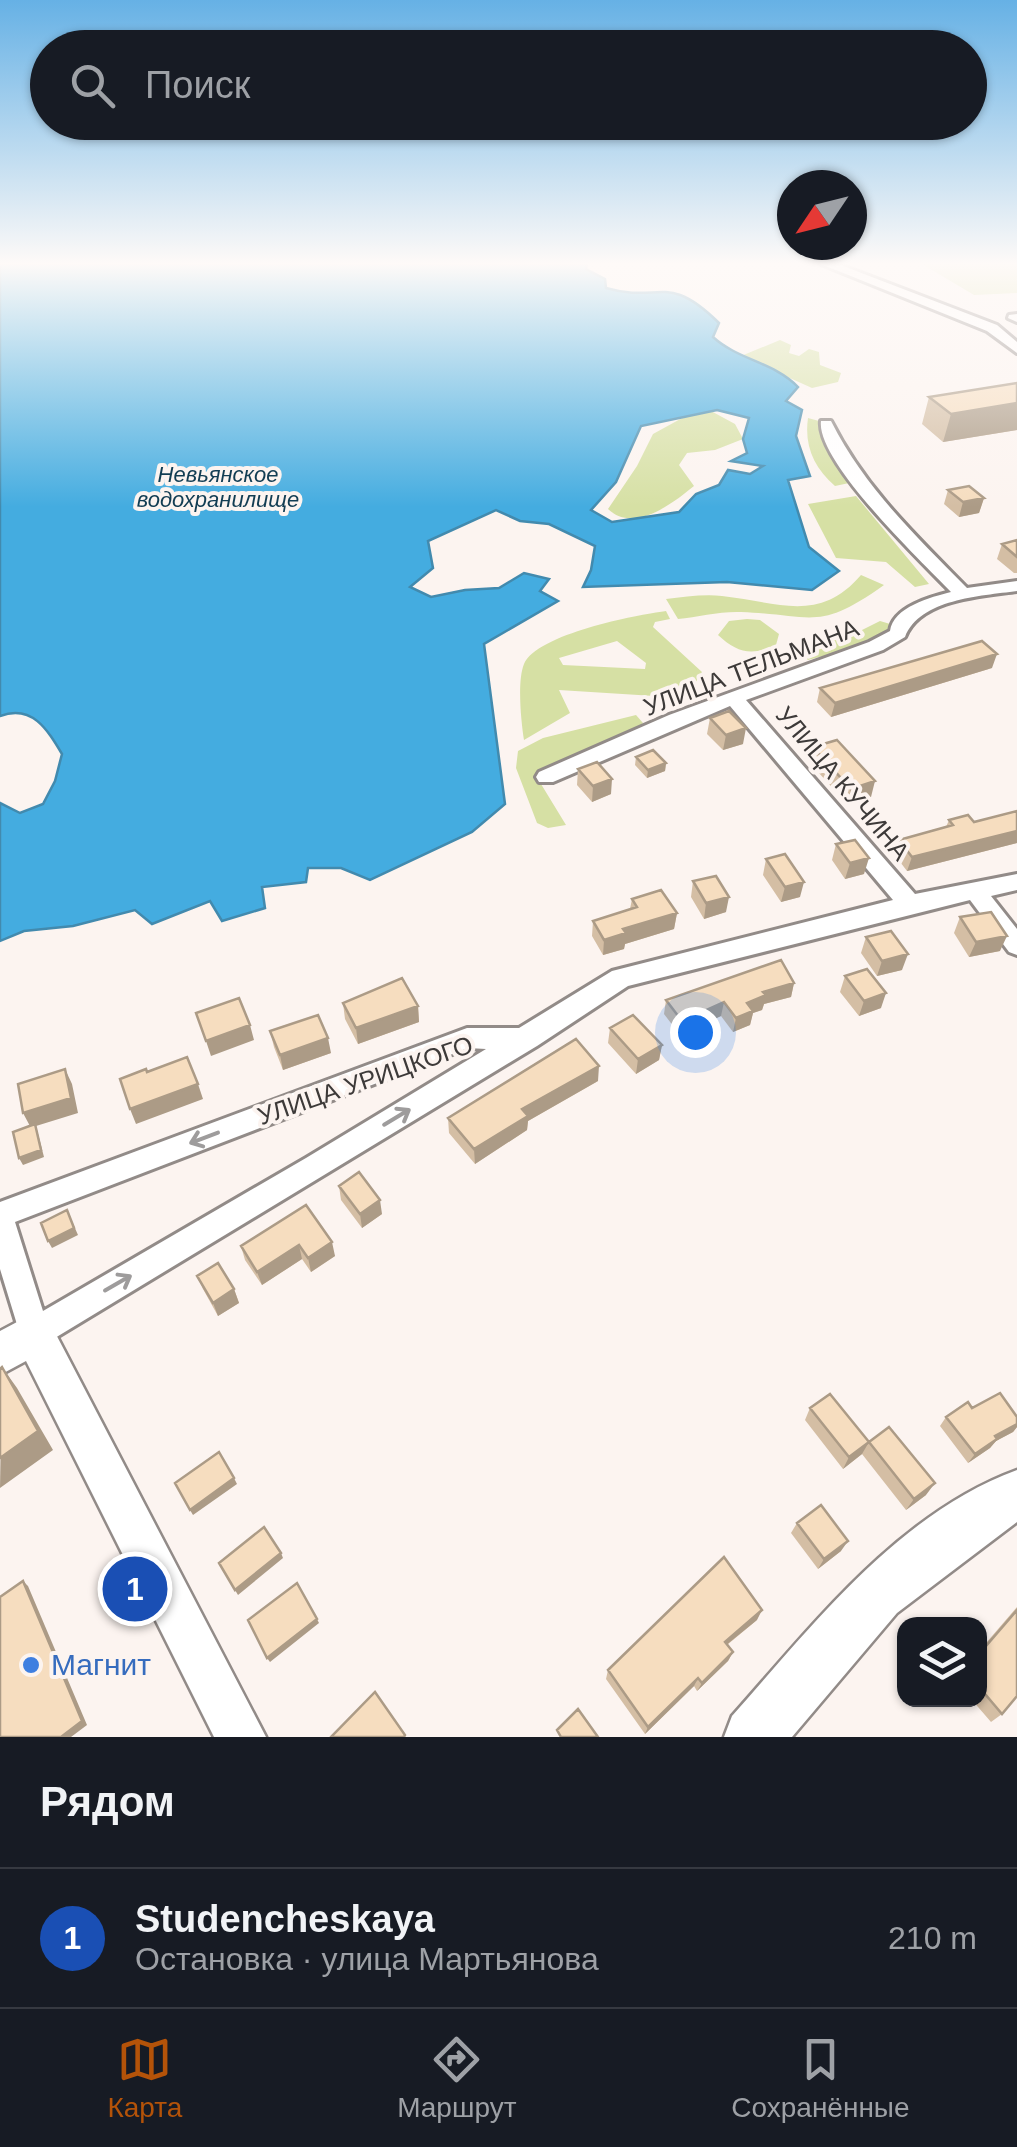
<!DOCTYPE html>
<html lang="ru">
<meta charset="utf-8">
<style>
:root{--surface:#171b24;--page:#20242c;--text:#f1f3f6;--muted:#9ea1a6;--line:#363941;--accent:#b45309}
body{margin:0;font-family:Helvetica,sans-serif;background:var(--page);color:var(--text)}
.controls{position:absolute;right:30px;bottom:30px;display:grid;overflow:hidden;border-radius:20px;box-shadow:0 2px 8px #0004}
.controls button{width:90px;height:90px;display:grid;place-items:center;padding:0;border:0;border-bottom:2px solid var(--line);background:var(--surface);color:var(--text);font:50px sans-serif}
.compass{position:absolute;left:777px;top:170px;width:90px;height:90px;border-radius:50%;background:var(--surface);box-shadow:0 2px 8px #0004;rotate:235deg}
.you{position:absolute;left:695px;top:1032px;width:35px;height:35px;margin:-25px;border:8px solid #fff;border-radius:50%;background:#1a73e8;box-shadow:0 0 0 15px #1a73e833}
.badge{display:grid;place-items:center;width:65px;height:65px;border-radius:50%;background:var(--accent);color:#fff;font-size:32px;font-weight:700}
.pin{position:absolute;translate:-50% -50%;border:5px solid #fff;box-shadow:0 2px 10px #0006}
.list{margin:0;padding:0;list-style:none}
h2{display:flex;justify-content:space-between;align-items:center;height:130px;margin:0;padding:0 40px;font-size:42px}
h2 small{font-size:32px;font-weight:400;color:var(--muted)}
.list li{display:grid;grid-template-columns:65px 1fr auto;gap:30px;align-items:center;box-sizing:border-box;height:140px;padding:0 40px;border-top:2px solid var(--line)}
.list b{display:block;font-size:38px;white-space:nowrap}
.list p{margin:0;font-size:32px;white-space:nowrap;color:var(--muted)}
.list em{font-size:32px;font-style:normal;color:var(--muted)}
.icon{flex:none;width:55px;height:55px;fill:none;stroke:currentColor;stroke-width:2;stroke-linecap:round;stroke-linejoin:round}
.map{position:relative;flex:none;width:1017px;height:1737px;overflow:hidden}
.search{position:absolute;background:var(--surface);box-shadow:0 2px 8px #0004;left:30px;right:30px;top:30px;height:110px;display:flex;align-items:center;gap:25px;box-sizing:border-box;padding:0 35px;border-radius:55px;color:var(--muted);font-size:38px}
.sheet{height:270px;background:var(--surface)}
nav{display:flex;justify-content:space-around;align-items:center;box-sizing:border-box;height:140px;border-top:2px solid var(--line);background:var(--surface);font-size:28px;color:var(--muted)}
nav a{display:grid;justify-items:center;gap:5px}
nav .on{color:var(--accent)}
.map>svg:first-child{display:block}
.green{fill:#d6e0a4;fill-rule:evenodd}
.water{fill:#44ace0;stroke:#428aae;stroke-width:2.5;fill-rule:evenodd}
.lines{fill:none;stroke-linecap:round;stroke-linejoin:round}
.street-casing{stroke:#928b88;stroke-width:6}
.secondary-casing{stroke:#928b88;stroke-width:5}
.primary-casing{stroke:#928b88;stroke-width:5}
.street{fill:#fff;fill-rule:evenodd}
.secondary{fill:#fff;fill-rule:evenodd}
.primary{fill:#fff;fill-rule:evenodd}
.wall{fill:#d4bea4}
.shaded-wall{fill:#ac9b86}
.building{fill:#f6ddbf;stroke:#ac9b86;stroke-width:2.5}
.oneway{stroke:#9e9c9c}
.shop-dot{fill:#3f7fe0;stroke:#fcf4f0;stroke-width:4}
.labels{text-anchor:middle;stroke-width:8;stroke-linejoin:round;paint-order:stroke}
.far-water-label{font-size:22px;font-style:italic;fill:#123d53;stroke:#fcf4f0}
.street-label{font-size:25px;fill:#3d3a39;stroke:#fcf4f0}
.near-shop-label{font-size:30px;fill:#366cbe;stroke:#fcf4f0;text-anchor:start}
</style>
<div class="map">
<svg width="1017" height="1737" viewBox="0 0 1017 1737">
<rect width="100%" height="100%" fill="#fcf4f0"/>
<path class="green" d="M922,264H1017V293L974,295Z
M780,340L791,345L789,353L799,356L809,349L819,352L820,365L841,373L838,382L812,388L741,356Z
M711,411L735,424L743,439L715,450L687,453L679,465L694,486C673,503 634,534 608,509L637,466L653,434L684,417Z
M808,418L819,421L824,444L854,482L835,486C814,468 804,446 808,418Z
M856,496L929,584L915,587L886,562L836,558L808,504Z
M861,575L884,585C818,632 814,615 741,612C721,611 698,617 678,619L666,599C684,597 704,594 722,596C778,602 819,624 861,575Z
M666,611L670,619L655,622L653,627L702,672L686,698L559,690L570,713L524,740C521,721 517,681 524,664C537,634 636,615 666,611ZM617,641L646,663L645,669L563,665L559,658Z
M747,619L760,620L779,634L776,645C752,656 737,653 718,635L729,621Z
M880,621L897,626C873,647 838,652 808,660L800,653L805,645L854,634Z
M636,715L643,723L635,730L552,764L541,774V784L566,825L548,828L537,823L516,768L518,751L543,738Z"/>
<path class="water" d="M0,264H587L586,269L605,279L606,288C661,304 666,271 719,323L713,337C738,360 774,362 798,387L786,401L802,410L796,436L810,476L788,480L809,547L839,571L812,590L727,582L583,587L591,570L595,546L549,524L520,521L496,510L428,541L433,568L410,587L431,597L465,590L499,588L524,573L549,579L540,591L558,601L484,644L505,804L472,832L370,880L341,868H308L306,882L262,887L265,908L222,921L210,901L152,924L135,910L73,926L24,931L0,941V803L20,813L43,804L55,781L62,754C47,729 32,704 0,716ZM717,410L749,418L743,439L747,453L731,461L763,466L750,474L728,470L719,485L696,494L679,512L612,522L591,510L616,482L641,426Z"/>
<g class="lines">
<g class="street-casing">
<path id="street" d="M821,264H838L997,325L1017,342V353L987,331Z
M1017,314V322L1008,318L1009,315Z
M821,421H831C865,488 914,534 967,588L1017,581V591C980,596 920,599 905,637L883,650L746,700L915,894L1017,874V890L991,896L1017,929V955L1009,952L970,900L628,986L537,1046L45,1344L34,1348L23,1344L0,1269V1202L467,1028H519L612,971L893,900L730,706L553,782H539L536,777L539,772L669,715L869,642L890,631C893,607 931,597 951,592C921,561 816,461 821,421ZM468,1048L486,1049L306,1158L43,1311L15,1222Z"/>
</g>
<g class="secondary-casing">
<path id="secondary" d="M34,1313L48,1319L266,1737H214L26,1361L0,1375V1331Z"/>
</g>
<g class="primary-casing">
<path id="primary" d="M1017,1470V1522L897,1613L792,1737H724L732,1716C813,1625 899,1513 1017,1470Z"/>
</g>
<use href="#street" class="street"/>
<use href="#secondary" class="secondary"/>
<use href="#primary" class="primary"/>
</g>
<path class="wall" d="M1017,383V430L943,442L922,424L929,397Z
M948,490L984,498L979,513L959,517L944,504Z
M1017,540V573H1014L997,559L1002,544Z
M992,668L831,717L817,702L820,688Z
M710,718L743,744L723,750L707,734Z
M813,747L871,797L847,804L809,762Z
M636,757L666,763L665,771L647,778L635,765Z
M578,769L611,794L592,802L577,785Z
M1017,811V843L907,871L894,854L899,840L946,827L949,820L974,822Z
M836,844L864,874L845,879L832,860Z
M766,859L800,897L781,902L763,875Z
M693,881L726,912L704,919L691,897Z
M632,899L677,913L674,929L625,944L624,949L603,955L592,936L593,921L630,909Z
M960,917L1000,951L969,957L954,933Z
M866,937L902,970L877,976L861,953Z
M845,976L881,1008L859,1016L840,992Z
M794,983L791,997L764,1004L762,1010L753,1013L750,1025L733,1032L721,1016L680,1035L664,1014L666,1000Z
M343,1003L418,1006L419,1022L358,1044L345,1019Z
M610,1028L662,1045L659,1060L636,1074L608,1043Z
M270,1031L331,1053L283,1070L274,1047Z
M598,1081L528,1121L527,1130L475,1164L449,1133L448,1118Z
M339,1186L382,1214L362,1228L341,1200Z
M306,1205L335,1256L311,1272L302,1259L262,1285L245,1260L241,1246Z
M197,1276L234,1289L239,1303L218,1316L203,1289Z
M810,1408L869,1442L926,1495L906,1510L862,1454L843,1469L805,1420Z
M972,1408L1017,1417V1427L1013,1432L996,1441L990,1448L968,1463L940,1426L946,1417Z
M797,1523L841,1551L818,1569L791,1533Z
M1017,1607V1696L1002,1714L991,1722L972,1700H980V1650Z
M757,1620L727,1645L733,1652L728,1661L697,1691L694,1686L645,1734L606,1679L608,1670Z"/>
<path class="shaded-wall" d="M1017,403V430L943,442L951,414Z
M984,498L979,513L959,517L963,502Z
M997,654L992,668L831,717L835,703Z
M746,728L743,744L723,750L726,735Z
M666,763L665,771L647,778L648,770Z
M612,779L611,794L592,802L593,786Z
M875,781L871,797L847,804L851,789Z
M1017,831V843L907,871L912,857Z
M869,858L864,874L845,879L850,863Z
M804,882L800,897L781,902L785,887Z
M729,897L726,912L704,919L706,903Z
M677,913L674,929L625,944L624,949L603,955L604,940L623,929Z
M1007,936L1000,951L969,957L976,942Z
M908,954L902,970L877,976L882,961Z
M794,983L791,997L764,1004L762,1010L753,1013L750,1025L733,1032L736,1018L747,1003L763,992Z
M886,993L881,1008L859,1016L864,1001Z
M724,1002L721,1016L680,1035L682,1021Z
M418,1006L419,1022L358,1044L356,1028Z
M250,1025L254,1040L211,1056L206,1041Z
M328,1038L331,1053L283,1070L280,1055Z
M662,1045L659,1060L636,1074L638,1059Z
M599,1066L598,1081L528,1121L527,1130L475,1164L474,1149L522,1109Z
M65,1069L72,1084L78,1113L36,1126L44,1157L23,1165L19,1158L31,1128L23,1113Z
M198,1084L203,1099L136,1124L130,1109Z
M380,1200L382,1214L362,1228L360,1214Z
M67,1210L78,1235L52,1248L48,1241Z
M332,1242L335,1256L311,1272L308,1258Z
M299,1245L302,1259L262,1285L257,1272Z
M234,1289L239,1303L218,1316L213,1303Z
M2,1367L17,1388L53,1450L0,1488Z
M1017,1424V1427L1013,1432L996,1441L990,1448L968,1463L975,1454L995,1436Z
M869,1442L862,1454L843,1469L849,1457Z
M234,1478L237,1484L193,1515L190,1510Z
M935,1483L926,1495L906,1510L914,1499Z
M848,1541L841,1551L818,1569L824,1559Z
M281,1553L283,1558L238,1595L235,1590Z
M23,1581L28,1586L87,1725L71,1737H61Z
M762,1610L757,1620L720,1650L725,1642Z
M317,1619L319,1623L270,1662L267,1658Z
M733,1652L728,1661L697,1691L702,1683Z
M698,1678L694,1686L645,1734L648,1727Z"/>
<path class="building" d="M1017,383V403L951,414L929,397Z
M969,486L984,498L963,502L948,490Z
M1017,540V557L1002,544Z
M982,641L997,654L835,703L820,688Z
M729,711L746,728L726,735L710,718Z
M837,740L875,781L851,789L813,747Z
M653,750L666,763L648,770L636,757Z
M597,762L612,779L593,786L578,769Z
M1017,811V831L912,857L899,840L953,825L949,820L968,815L974,822Z
M855,840L869,858L850,863L836,844Z
M785,854L804,882L785,887L766,859Z
M716,876L729,897L706,903L693,881Z
M661,890L677,913L623,929L626,933L604,940L593,921L637,907L632,899Z
M991,912L1007,936L976,942L960,917Z
M891,931L908,954L882,961L866,937Z
M781,960L794,983L763,992L766,995L747,1003L753,1011L736,1018L724,1002L682,1021L666,1000Z
M867,969L886,993L864,1001L845,976Z
M402,978L418,1006L356,1028L343,1003Z
M239,998L250,1025L206,1041L196,1013Z
M318,1015L328,1038L280,1055L270,1031Z
M633,1015L662,1045L638,1059L610,1028Z
M576,1039L599,1066L522,1109L528,1116L474,1149L448,1118Z
M187,1057L198,1084L130,1109L120,1079L146,1069L147,1072Z
M65,1069L71,1098L23,1113L18,1084Z
M35,1124L41,1150L19,1158L13,1132Z
M359,1172L380,1200L360,1214L339,1186Z
M306,1205L332,1242L308,1258L299,1245L257,1272L241,1246Z
M67,1210L74,1228L48,1241L41,1223Z
M218,1263L234,1289L213,1303L197,1276Z
M2,1367L38,1431L0,1458V1369Z
M1000,1393L1017,1417V1424L995,1436L997,1439L975,1454L946,1417L968,1402L972,1408Z
M830,1394L869,1442L849,1457L810,1408Z
M889,1427L935,1483L914,1499L869,1442Z
M219,1452L234,1478L190,1510L175,1483Z
M821,1505L848,1541L824,1559L797,1523Z
M264,1527L281,1553L235,1590L219,1563Z
M724,1557L762,1610L725,1642L733,1652L702,1683L698,1678L648,1727L608,1670Z
M23,1581L82,1721L61,1737H0V1597Z
M297,1583L317,1619L267,1658L248,1620Z
M1017,1610V1696L1002,1714L980,1688V1653Z
M375,1692L405,1735L404,1737H331Z
M578,1709L598,1737H561L557,1730Z"/>
<defs><path id="oneway-shaft" d="M-6 0H5M1.5-3L5.5 0L1.5 3" fill="none" stroke-width="1.6" stroke-linecap="round" stroke-linejoin="round" transform="scale(2.5)"/></defs>
<g class="oneway">
<use href="#oneway-shaft" transform="translate(397 1117) rotate(-31)"/>
<use href="#oneway-shaft" transform="translate(204 1138) rotate(159)"/>
<use href="#oneway-shaft" transform="translate(118 1283) rotate(-30)"/>
</g>
<linearGradient id="sky" x2="0" y2="1"><stop stop-color="#66b1e5"/><stop offset="0.52" stop-color="#fefaf8"/><stop offset="1" stop-color="#fefaf8" stop-opacity="0"/></linearGradient>
<rect width="1017" height="507" fill="url(#sky)"/>
<circle class="shop-dot" cx="31" cy="1665" r="10"/>
<g class="labels">
<g class="far-water-label">
<text x="218" y="482">Невьянское<tspan x="218" dy="25">водохранилище</tspan></text>
</g>
<g class="street-label">
<text transform="translate(751 667) rotate(-21)" y="9">УЛИЦА ТЕЛЬМАНА</text>
<text transform="translate(843 783) rotate(50)" y="9">УЛИЦА КУЧИНА</text>
<text transform="translate(365 1080) rotate(-19)" y="9">УЛИЦА УРИЦКОГО</text>
</g>
<g class="near-shop-label">
<text x="51" y="1675">Магнит</text>
</g>
</g>
</svg>
<div class="controls">
<button><svg class="icon" aria-label="layers" viewBox="0 0 24 24"><path d="M12 4l9 5-9 5-9-5zM3 14l9 5 9-5"/></svg></button>
</div>
<svg class="compass" viewBox="-18 -18 36 36"><path d="M0-13l5 13h-10z" fill="#e53935"/><path d="M0 13l5-13h-10z" fill="#9ea1a6"/></svg>
<div class="you"></div>
<div class="pin badge" style="left:135px;top:1589px;background:#1a4fb4">1</div>
<div class="search"><svg class="icon" aria-label="search" viewBox="0 0 24 24"><circle cx="10" cy="10" r="6"/><path d="M15 15l6 6"/></svg>Поиск</div>
</div>
<section class="sheet">
<h2>Рядом<small></small></h2>
<ul class="list">
<li><span class="badge" style="background:#1a4fb4">1</span><div><b>Studencheskaya</b><p>Остановка · улица Мартьянова</p></div><em>210 m</em></li>
</ul>
</section>
<nav>
<a class="on"><svg class="icon" aria-label="map" viewBox="0 0 24 24"><path d="M3 6l6-2 6 2 6-2v14l-6 2-6-2-6 2zM9 4v14M15 6v14"/></svg>Карта</a>
<a><svg class="icon" aria-label="directions" viewBox="0 0 24 24"><path d="M12 3l9 9-9 9-9-9zM9 14v-3h6M13 9l2 2-2 2"/></svg>Маршрут</a>
<a><svg class="icon" aria-label="saved" viewBox="0 0 24 24"><path d="M7 4h10v16l-5-4-5 4z"/></svg>Сохранённые</a>
</nav>
